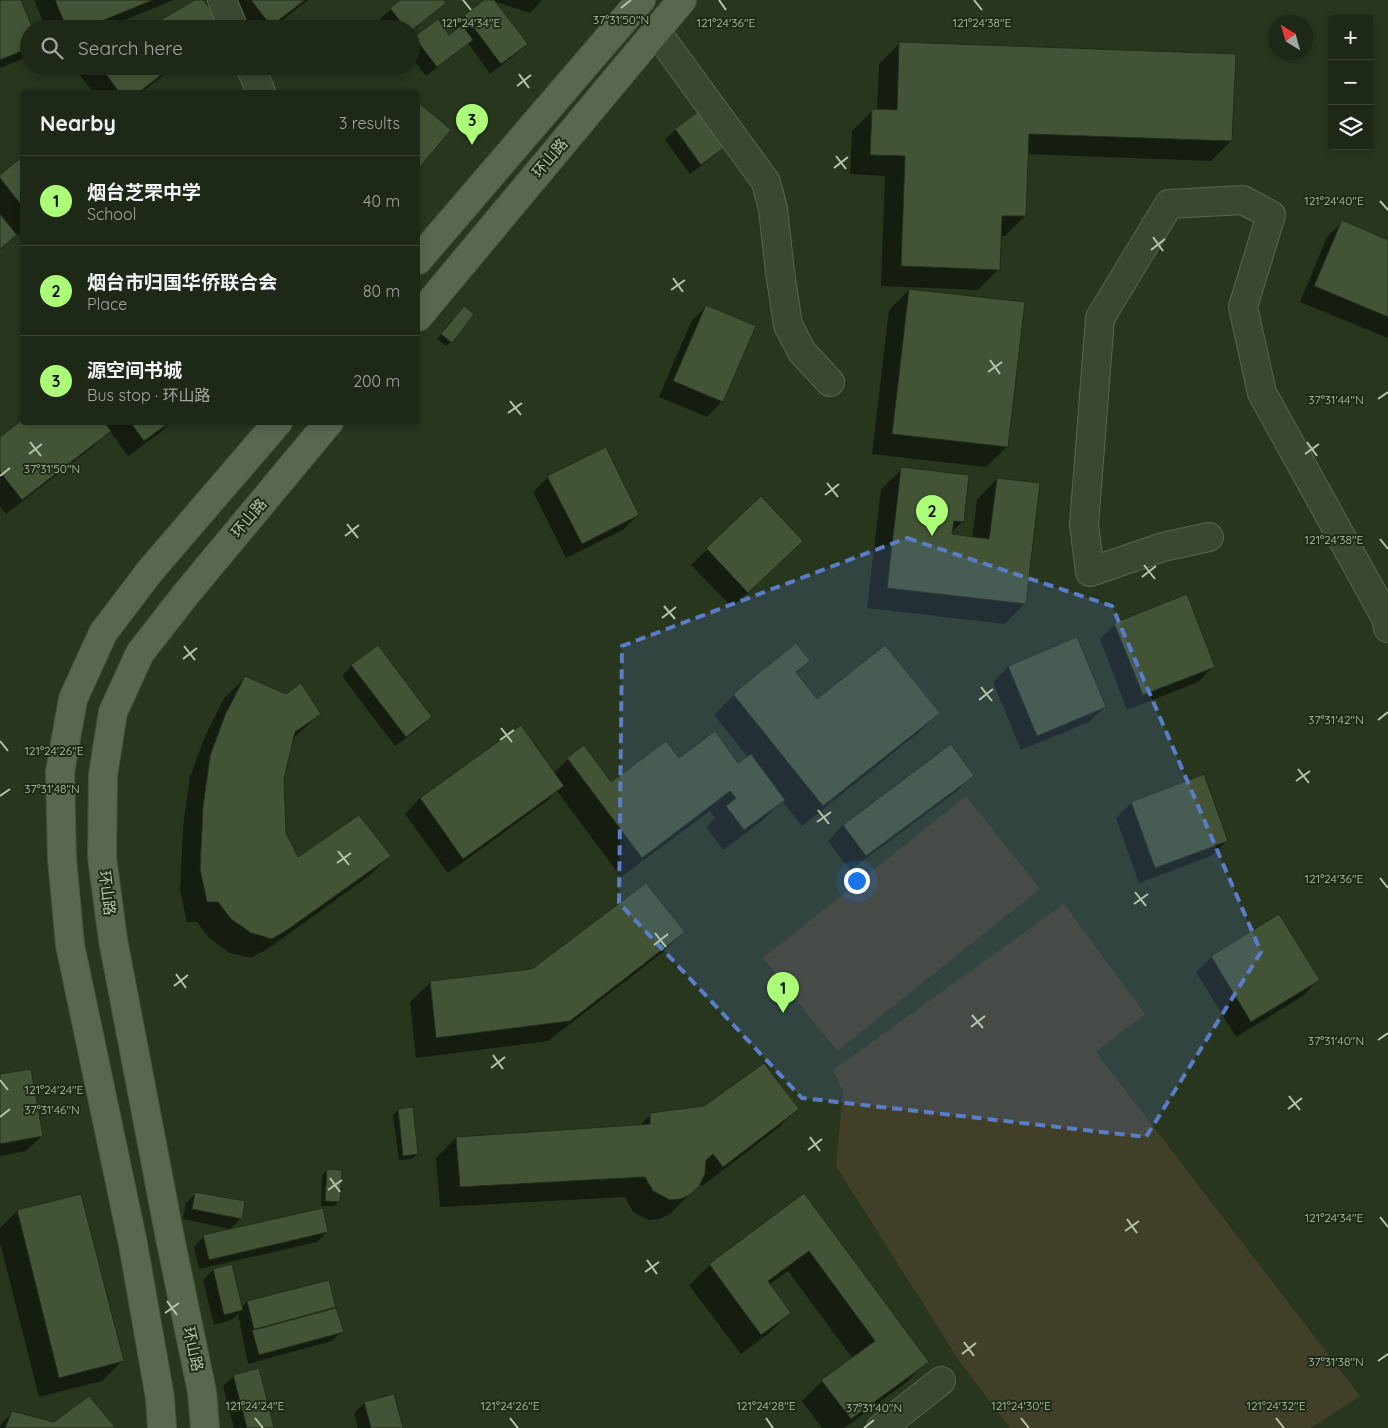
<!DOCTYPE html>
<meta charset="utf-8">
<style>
:root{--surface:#1e2816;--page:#26301f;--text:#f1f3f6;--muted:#a1a6a1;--line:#3c4435;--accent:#abfd77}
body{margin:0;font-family:Quicksand,"Noto Sans SC",sans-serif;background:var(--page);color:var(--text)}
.controls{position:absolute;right:15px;top:15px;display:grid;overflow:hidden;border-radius:5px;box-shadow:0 2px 8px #0003}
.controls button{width:45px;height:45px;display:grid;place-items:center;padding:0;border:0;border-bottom:1px solid var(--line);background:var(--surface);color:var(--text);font:25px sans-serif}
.compass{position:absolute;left:1268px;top:15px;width:45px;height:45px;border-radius:50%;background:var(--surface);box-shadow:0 2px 8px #0003;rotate:323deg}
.you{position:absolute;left:856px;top:880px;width:18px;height:18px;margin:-12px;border:4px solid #fff;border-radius:50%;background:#1a73e8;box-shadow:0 0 0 8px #1a73e833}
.badge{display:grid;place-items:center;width:32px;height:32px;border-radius:50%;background:var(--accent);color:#111;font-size:16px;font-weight:700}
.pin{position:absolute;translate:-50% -41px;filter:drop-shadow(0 1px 2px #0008)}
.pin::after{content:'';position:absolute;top:26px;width:18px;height:15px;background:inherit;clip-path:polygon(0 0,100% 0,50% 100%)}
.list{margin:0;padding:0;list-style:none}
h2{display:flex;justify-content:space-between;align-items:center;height:65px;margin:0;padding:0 20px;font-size:21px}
h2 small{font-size:16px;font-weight:400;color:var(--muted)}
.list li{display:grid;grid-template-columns:32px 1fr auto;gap:15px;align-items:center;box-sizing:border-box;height:90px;padding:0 20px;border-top:1px solid var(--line)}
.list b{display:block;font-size:19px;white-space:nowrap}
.list p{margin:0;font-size:16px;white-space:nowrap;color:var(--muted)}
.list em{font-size:16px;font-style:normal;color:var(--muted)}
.icon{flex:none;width:28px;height:28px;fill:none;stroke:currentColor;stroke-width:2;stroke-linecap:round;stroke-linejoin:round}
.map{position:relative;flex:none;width:1388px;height:1428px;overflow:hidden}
.search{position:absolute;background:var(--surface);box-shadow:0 2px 8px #0003;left:20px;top:20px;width:400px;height:55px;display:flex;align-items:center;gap:12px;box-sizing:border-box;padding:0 18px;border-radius:28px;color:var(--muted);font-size:19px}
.panel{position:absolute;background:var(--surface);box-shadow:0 2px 8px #0003;left:20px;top:90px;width:400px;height:335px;border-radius:5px}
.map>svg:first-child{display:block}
.green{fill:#423f29}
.shadow{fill:#0007}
.building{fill:#435436;stroke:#212d19}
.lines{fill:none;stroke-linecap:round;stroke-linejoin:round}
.minor-casing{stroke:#57654f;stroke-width:30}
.major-casing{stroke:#46533e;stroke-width:30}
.minor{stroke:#3a4731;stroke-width:28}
.major{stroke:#59674f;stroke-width:28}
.marked{fill:#597dc6;fill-opacity:0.2;stroke:#597dc6;stroke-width:4;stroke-dasharray:10 6;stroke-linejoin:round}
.ticks{fill:none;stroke:#b4c4ab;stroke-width:2}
.labels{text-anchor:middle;stroke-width:4;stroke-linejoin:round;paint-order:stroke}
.street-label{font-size:15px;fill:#b4c4ab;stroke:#1f2b17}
.ticks-label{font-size:12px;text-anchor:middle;fill:#b4c4ab;stroke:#1f2b17;stroke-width:4;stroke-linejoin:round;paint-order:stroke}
</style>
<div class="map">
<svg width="1388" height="1428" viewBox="0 0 1388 1428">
<rect width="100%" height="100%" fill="#28361e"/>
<path class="green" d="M966,796L1040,889L837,1051L763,958Z
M1064,904L1145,1014L1096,1052L1360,1396L1311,1428H1010L960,1362L836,1166L843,1091L833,1070Z"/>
<path class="shadow" d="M0,0H20L29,29V52L22,59L0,68Z
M34,0H174L102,29H46Z
M224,0H308L271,29H246Z
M402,0H442L445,3L411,32V29H388L380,19Z
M486,0H542L530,13L493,1L526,44L516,54L490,74L468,43L426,76L411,57V42L415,38L449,36L458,30L455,26L465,16Z
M900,43L1231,141L1211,161L1027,154L1025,216L1005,236H1000L998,269L978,290L881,286L885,176L850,174L852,131L873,110L877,111L879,64Z
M87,66H176L142,92H93L79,74Z
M418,103L449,130L418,167Z
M699,113L724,147L713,157L690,174L665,140L675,130Z
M22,159V239L17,233L0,250V177Z
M1342,222L1388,241V338L1300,302L1327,237Z
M909,290L1007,447L986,467L872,454L889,310Z
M706,306L722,401L707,417L659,397L691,322Z
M464,307L451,342L446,346L437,339Z
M22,422H170L162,431L128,456L109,430L94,446L6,514L0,506V439Z
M902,469L962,522L951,533V535L972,538L977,500L997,479L1025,603L1005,624L867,608L881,489Z
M548,477L638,514L623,530L566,558L533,492Z
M761,498L786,556L732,607L691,565Z
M1115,624L1214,666L1198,682L1127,710L1100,639Z
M1076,638L1105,707L1089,722L1021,750L993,682L1008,667Z
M808,661L795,673L817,701L938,713L918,733L802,826L782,801L763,820L723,850L706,827L715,818L710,811L621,877L557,791L547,801L448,873L405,814L420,798L554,773L568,759L611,784L679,759L738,764L748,757L714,715L734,695Z
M352,666L431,717L421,727L395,746L342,676Z
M245,678L320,714L292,739L282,779L285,833L298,859L389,856L369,876L269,948L251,958L230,953L210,939L197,922H187L180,890L183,827L190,777L205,736L224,698Z
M972,776L957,791L850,870L828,841L843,825Z
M1131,803L1227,841L1211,856L1139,883L1116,818Z
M684,932L663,952L548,1041L416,1058L410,1002L431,982L532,970Z
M1212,957L1318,980L1303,996L1236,1037L1196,972Z
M0,1076L42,1136L26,1151L0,1156Z
M797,1109L777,1129L702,1186L699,1183L677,1207L670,1214L659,1219L649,1220L633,1212L625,1197L440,1207L436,1158L456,1138L639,1126L651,1114Z
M398,1110L417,1154L412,1159L399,1160L393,1115Z
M327,1170L339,1201L334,1206H321L322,1175Z
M196,1193L241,1218L230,1229L183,1219L186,1203Z
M804,1195L927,1361L907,1382L844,1428H822L802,1401L822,1381L853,1359L788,1271L769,1285L789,1313L769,1333L741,1354L689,1285L710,1265Z
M17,1211L122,1361L102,1381L39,1397L0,1243V1228Z
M327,1232L317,1242L199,1269L194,1247L204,1236Z
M231,1266L241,1308L247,1302L342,1331L332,1341L248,1364L238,1314L231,1320L214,1325L203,1280L213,1270Z
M234,1376L273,1428H234L223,1386Z
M364,1403L402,1428H358L354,1413Z
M12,1413L55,1423L112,1428H0V1425Z"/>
<path class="building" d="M0,0H21L33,29H29V48L0,60Z
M55,0H153L82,29H67Z
M195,0H203L224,27L222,29H145Z
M251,0H305L271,26Z
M400,0H444L446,3L411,31V29H406L390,8Z
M484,0H494L528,44L501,64L464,15Z
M438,19L449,35L462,25L473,40L437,67L414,37Z
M899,42L1236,54L1232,141L1029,134L1026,216H1002L1000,270L901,266L905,156L870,155L872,109L897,110Z
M100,66H173L139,92H119Z
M418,102L451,130L418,169Z
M699,111L725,147L701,165L675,129Z
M22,157V206L0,178V175Z
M0,214L17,235L0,249Z
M1342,220L1388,240V317L1314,286Z
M909,289L1025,302L1008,447L892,434Z
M706,305L756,326L723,402L673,381Z
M464,306L474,314L452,343L441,334Z
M22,420V422H104L111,431L22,500L0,472V437Z
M130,422H170L144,441Z
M606,447L639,515L582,544L547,476Z
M901,467L969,475L964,522L954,521L952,534L989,539L997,478L1040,483L1026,604L887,588Z
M761,496L803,541L748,593L706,548Z
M1187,594L1215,667L1143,695L1114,623Z
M1077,637L1106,707L1037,736L1008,666Z
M796,643L810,661L796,672L817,699L885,645L940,713L823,806L733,694Z
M378,645L432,717L406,737L351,665Z
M245,676L286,694L301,683L321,714L295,732L284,779L286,833L298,857L359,815L391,856L290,928L272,939L251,933L231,919L218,902H207L200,869L203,806L210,756L225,715Z
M521,725L564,786L463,859L420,798Z
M715,731L738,763L751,754L785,800L744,830L726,806L736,798L730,791L642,858L567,758L584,745L611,782L666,741L679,758Z
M951,744L974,776L866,856L843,825Z
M1204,774L1228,841L1155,868L1131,802Z
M646,883L685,932L570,1021L436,1038L430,981L532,969Z
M1279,914L1320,980L1251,1022L1211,956Z
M764,1063L799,1109L723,1167L713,1154L706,1160L705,1174L699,1186L691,1194L681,1199L670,1200L653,1191L645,1177L460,1187L456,1137L650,1124V1113L704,1106Z
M31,1069L43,1136L0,1144V1074Z
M413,1107L418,1154L403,1156L398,1109Z
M327,1169L342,1170L340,1202L325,1201Z
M195,1192L245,1201L242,1219L192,1209Z
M804,1193L929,1362L851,1419L821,1380L875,1341L809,1251L768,1281L791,1313L761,1335L709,1264Z
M81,1194L124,1361L59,1378L17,1210Z
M323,1208L328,1232L209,1260L203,1235Z
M232,1264L243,1310L224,1315L213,1269Z
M329,1280L336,1308L254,1330L247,1301Z
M336,1307L344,1332L259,1355L252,1330Z
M259,1368L274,1428H247L233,1375Z
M394,1394L403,1428H371L364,1402Z
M89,1396L115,1427L113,1428H5L12,1411L54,1422Z"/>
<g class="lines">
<g class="minor-casing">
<path id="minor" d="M222,0L234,29
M656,31L766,182L773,209L780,272L788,325L802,352L830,382
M250,66L261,92
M1209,537L1163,547L1090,572L1084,525L1100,318L1169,204L1243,200L1271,215L1243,307L1262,393L1386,618L1388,628
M881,1428L941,1381"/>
</g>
<g class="major-casing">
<path id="major" d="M418,260L641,0
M418,317L682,0
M162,1428L160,1398L133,1244L70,945L62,859L60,772L73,699L103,633L150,571L278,422
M205,1428L202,1392L170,1238L113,940L102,857L103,775L113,712L140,653L186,594L329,422"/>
</g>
<use href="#minor" class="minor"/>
<use href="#major" class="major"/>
</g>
<path class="marked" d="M907,538L1112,606L1261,952L1146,1137L802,1098L619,903L622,646Z"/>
<path class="ticks" d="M463,0L471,10M719,0L726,10M974,0L982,10M621,8L631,0M519,74L529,88M517,86L531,75M836,156L846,169M834,168L848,157M1380,201L1388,210M1153,237L1163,251M1151,250L1165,239M673,278L683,292M671,290L685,280M990,360L1000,374M988,372L1002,362M1378,399L1388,392M510,401L521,415M508,413L522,403M30,442L41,456M1307,442L1317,456M29,454L42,444M1305,454L1319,444M0,476L10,468M827,483L838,497M825,495L839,484M347,524L358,538M345,536L359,525M1380,539L1388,549M1144,565L1155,579M1142,577L1156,566M664,606L675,619M662,618L676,607M184,646L195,660M183,659L197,648M981,687L992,701M979,700L993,689M1378,720L1388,712M501,728L512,742M500,740L514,730M0,741L8,751M1298,769L1309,783M1296,781L1310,771M0,796L10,789M818,810L829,824M817,822L831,812M338,851L349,865M337,863L351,853M1380,878L1388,888M1135,892L1146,906M1134,904L1148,894M655,933L666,947M654,945L668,934M176,974L186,988M174,986L188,975M972,1015L983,1028M971,1027L985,1016M1378,1040L1388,1033M493,1055L503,1069M491,1068L505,1057M0,1080L8,1090M1289,1096L1300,1110M1288,1109L1302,1098M0,1117L10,1109M810,1137L820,1151M808,1150L822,1139M330,1178L340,1192M328,1190L342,1180M1380,1217L1388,1227M1127,1219L1137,1233M1125,1231L1139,1221M647,1260L657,1274M645,1272L659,1262M167,1301L177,1315M165,1313L179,1303M964,1342L974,1356M962,1354L976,1343M1378,1361L1388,1354M255,1418L263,1428M510,1418L518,1428M766,1418L773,1428M1021,1418L1029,1428M1276,1418L1284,1428M864,1428L874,1420"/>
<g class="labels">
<g class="street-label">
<text transform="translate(550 158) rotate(-50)" y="5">环山路</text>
<text transform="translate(249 518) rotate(-50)" y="5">环山路</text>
<text transform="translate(107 893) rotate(83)" y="5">环山路</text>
<text transform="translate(193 1349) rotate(78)" y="5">环山路</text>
</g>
</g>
<g class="ticks-label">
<text x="621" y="24">37°31'50"N</text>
<text x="471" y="27">121°24'34"E</text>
<text x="726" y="27">121°24'36"E</text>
<text x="982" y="27">121°24'38"E</text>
<text x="1334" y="205">121°24'40"E</text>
<text x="1336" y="404">37°31'44"N</text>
<text x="52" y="473">37°31'50"N</text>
<text x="1334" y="544">121°24'38"E</text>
<text x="1336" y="724">37°31'42"N</text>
<text x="54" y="755">121°24'26"E</text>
<text x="52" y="793">37°31'48"N</text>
<text x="1334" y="883">121°24'36"E</text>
<text x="1336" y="1045">37°31'40"N</text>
<text x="54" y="1094">121°24'24"E</text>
<text x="52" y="1114">37°31'46"N</text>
<text x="1334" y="1222">121°24'34"E</text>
<text x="1336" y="1366">37°31'38"N</text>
<text x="255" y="1410">121°24'24"E</text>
<text x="510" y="1410">121°24'26"E</text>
<text x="766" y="1410">121°24'28"E</text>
<text x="1021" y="1410">121°24'30"E</text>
<text x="1276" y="1410">121°24'32"E</text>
<text x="874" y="1412">37°31'40"N</text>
</g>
</svg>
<div class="controls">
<button>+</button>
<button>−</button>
<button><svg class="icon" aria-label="layers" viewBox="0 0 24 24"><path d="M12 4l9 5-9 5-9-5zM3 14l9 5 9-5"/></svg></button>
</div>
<svg class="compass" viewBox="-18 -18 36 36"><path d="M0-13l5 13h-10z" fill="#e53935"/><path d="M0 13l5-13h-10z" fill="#a1a6a1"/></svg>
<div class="you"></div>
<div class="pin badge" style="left:783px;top:1013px">1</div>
<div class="pin badge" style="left:932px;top:536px">2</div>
<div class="pin badge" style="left:472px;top:145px">3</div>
<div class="search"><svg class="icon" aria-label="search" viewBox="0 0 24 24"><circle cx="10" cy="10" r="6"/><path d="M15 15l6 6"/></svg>Search here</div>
<section class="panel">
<h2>Nearby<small>3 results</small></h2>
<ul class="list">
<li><span class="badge">1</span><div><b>烟台芝罘中学</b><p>School</p></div><em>40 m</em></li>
<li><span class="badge">2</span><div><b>烟台市归国华侨联合会</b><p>Place</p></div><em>80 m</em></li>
<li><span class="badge">3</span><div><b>源空间书城</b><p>Bus stop · 环山路</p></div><em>200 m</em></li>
</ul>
</section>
</div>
